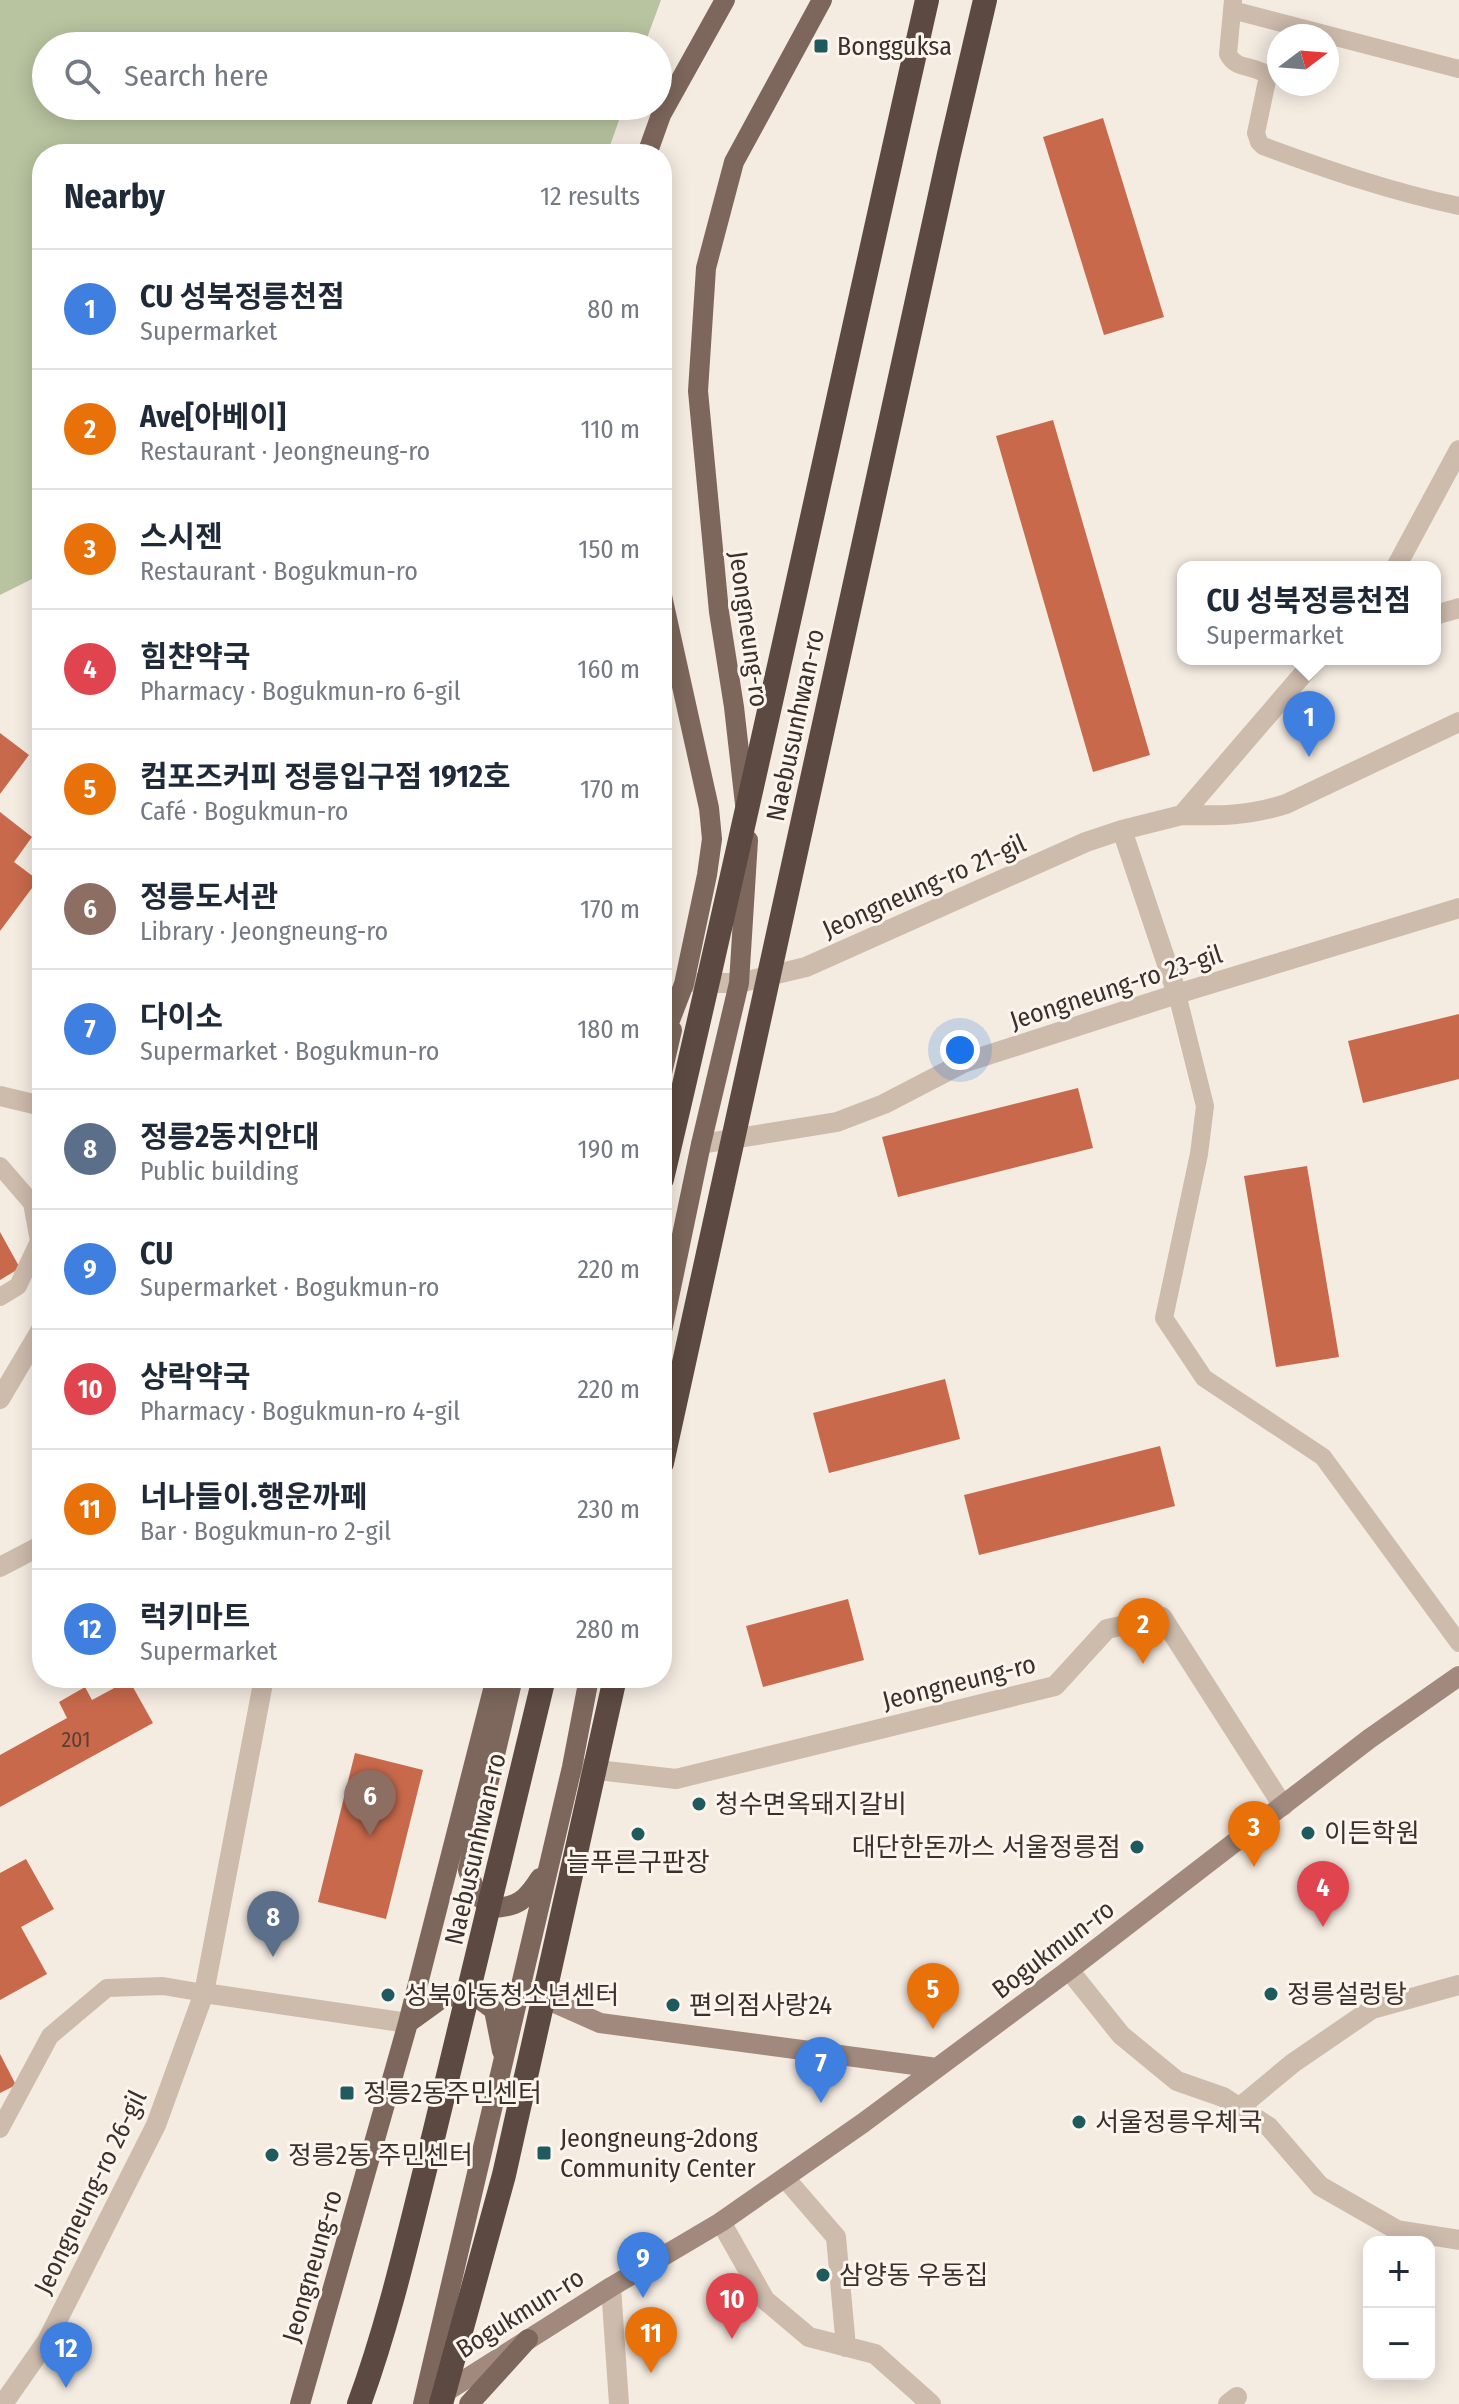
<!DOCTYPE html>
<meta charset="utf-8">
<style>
:root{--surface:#fff;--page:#f6f6f7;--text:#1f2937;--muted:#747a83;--line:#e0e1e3;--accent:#ea580c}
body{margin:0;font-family:"Fira Sans Condensed","Noto Sans KR",sans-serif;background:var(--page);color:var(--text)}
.controls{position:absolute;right:24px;bottom:24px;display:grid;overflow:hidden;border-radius:16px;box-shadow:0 4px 20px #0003}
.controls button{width:72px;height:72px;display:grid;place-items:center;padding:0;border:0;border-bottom:2px solid var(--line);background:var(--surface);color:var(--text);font:40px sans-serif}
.compass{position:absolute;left:1267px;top:24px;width:72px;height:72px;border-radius:50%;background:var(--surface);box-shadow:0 4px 20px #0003;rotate:74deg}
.you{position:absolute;left:960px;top:1050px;width:28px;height:28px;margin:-20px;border:6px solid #fff;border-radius:50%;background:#1a73e8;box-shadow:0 0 0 12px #1a73e833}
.badge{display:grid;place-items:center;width:52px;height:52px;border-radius:50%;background:var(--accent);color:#fff;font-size:26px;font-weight:700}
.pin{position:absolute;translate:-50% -66px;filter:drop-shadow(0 2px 4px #0008)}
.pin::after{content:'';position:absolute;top:42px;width:28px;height:24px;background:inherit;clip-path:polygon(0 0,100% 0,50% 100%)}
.popup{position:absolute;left:1177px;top:561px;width:264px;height:104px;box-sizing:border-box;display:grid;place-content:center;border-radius:16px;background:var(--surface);filter:drop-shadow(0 2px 6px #0005);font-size:26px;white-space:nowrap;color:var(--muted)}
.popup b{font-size:30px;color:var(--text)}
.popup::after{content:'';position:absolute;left:50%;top:100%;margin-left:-16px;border:16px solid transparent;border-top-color:var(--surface)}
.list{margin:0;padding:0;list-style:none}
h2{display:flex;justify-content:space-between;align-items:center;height:104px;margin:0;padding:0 32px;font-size:34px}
h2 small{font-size:26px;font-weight:400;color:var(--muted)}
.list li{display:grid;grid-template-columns:52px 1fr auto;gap:24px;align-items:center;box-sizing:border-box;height:120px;padding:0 32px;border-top:2px solid var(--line)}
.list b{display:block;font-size:30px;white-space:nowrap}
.list p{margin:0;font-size:26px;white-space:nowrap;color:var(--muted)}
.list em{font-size:26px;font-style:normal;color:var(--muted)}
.icon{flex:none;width:44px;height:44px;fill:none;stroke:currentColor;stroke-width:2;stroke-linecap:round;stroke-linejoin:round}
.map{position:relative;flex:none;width:1459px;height:2404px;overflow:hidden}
.search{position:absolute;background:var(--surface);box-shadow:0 4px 20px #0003;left:32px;top:32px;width:640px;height:88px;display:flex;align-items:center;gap:20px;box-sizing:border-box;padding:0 28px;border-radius:44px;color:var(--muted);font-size:30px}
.panel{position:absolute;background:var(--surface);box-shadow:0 4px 20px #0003;left:32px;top:144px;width:640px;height:1544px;border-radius:32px}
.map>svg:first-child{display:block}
.green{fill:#b8c4a0}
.building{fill:#c8694b}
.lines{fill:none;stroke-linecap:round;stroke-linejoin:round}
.lane{stroke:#cdbbac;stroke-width:18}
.street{stroke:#cdbbac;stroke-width:20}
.secondary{stroke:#a18a7d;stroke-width:20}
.primary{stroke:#7d675c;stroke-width:20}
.highway-bridge{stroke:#5c4a42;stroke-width:24}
.poi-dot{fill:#1f5a5e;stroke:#fbf5ee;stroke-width:3}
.labels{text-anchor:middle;stroke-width:6;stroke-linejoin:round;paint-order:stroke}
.number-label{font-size:22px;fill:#5e3e33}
.poi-label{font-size:26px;fill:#3b302b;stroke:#fbf5ee;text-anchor:start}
.street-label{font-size:26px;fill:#3b302b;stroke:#fbf5ee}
</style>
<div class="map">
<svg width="1459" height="2404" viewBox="0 0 1459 2404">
<rect width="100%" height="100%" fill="#f4ebe1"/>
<path class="green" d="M0,0H661L644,46H46V106H624L607,154H42V574L0,595Z"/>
<path class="building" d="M1103,118L1164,317L1104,335L1043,137Z
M1053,420L1150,755L1093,772L996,436Z
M0,733L29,755L0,794Z
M0,812L32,837L14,862L38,880L0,931Z
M1459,1014V1079L1363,1103L1348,1041Z
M1078,1088L1093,1148L898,1197L882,1137Z
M1307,1166L1339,1357L1276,1367L1244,1176Z
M0,1232L20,1268L0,1280Z
M945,1379L960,1439L829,1473L813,1413Z
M1160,1446L1175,1506L979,1555L964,1495Z
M848,1599L864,1660L763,1687L746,1626Z
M129,1680L153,1723L0,1807V1755L67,1718L59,1702L85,1687L92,1700Z
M355,1753L423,1770L386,1919L318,1902Z
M26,1859L54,1909L21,1927L47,1974L0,2000V1873Z
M0,2054L16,2085L0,2093Z"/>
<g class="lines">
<path class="lane" d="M1233,0L1228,54C1236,71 1255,64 1268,76L1256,133L1259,142L1263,146C1328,170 1392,192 1459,206
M1232,10L1459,69
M1177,994L1205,1106L1199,1154L1164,1318L1204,1378L1323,1457L1459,1643
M0,1166L32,1203L39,1241L18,1286L0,1297
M0,2129L50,2036L107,1988L163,1986L204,1993"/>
<path class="street" d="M1396,567L1459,450
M1435,615L1459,608
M1182,815C1220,816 1249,816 1286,804L1459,722
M1122,830L1177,994
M696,983H739L806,967L1086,842L1122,830L1182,815L1316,659
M0,1096L42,1106
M701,1144L837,1122L884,1104L963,1063L1177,994L1459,908
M0,1399L42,1328
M0,1567L42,1545
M580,1768L676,1779L1055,1686L1107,1629L1162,1617L1283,1806
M1069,1970L1121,2035L1177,2081L1223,2097L1269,2127L1320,2186L1397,2230L1459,2240
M204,1993L408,2023
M1240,2107L1293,2063L1372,2009L1459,1985
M785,2178L836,2237L846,2347
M721,2222L765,2300L809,2337L875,2354L931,2404
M611,2287L619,2404
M3,2404L47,2341L156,2125L204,1993L264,1678
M1228,2404L1237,2397"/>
<path class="secondary" d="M521,1988L600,2023L937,2068
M436,2398L611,2287L721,2222L863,2123L1069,1970L1369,1739L1459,1676"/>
<path class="primary" d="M647,154L661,115L725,0
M662,596L709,808L712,839L707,875L684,984L662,1041
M745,804L734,707L719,612L698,391L706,268L734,162L822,0
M662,1073L672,1030
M662,1331L701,1144L739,983L748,840
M513,1678L468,1870L476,1894L492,1908C518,1907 526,1900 540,1878
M408,2023L444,1997L474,1995L494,2010L502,2051
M300,2404L408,2023L496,1678
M423,2404L572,1767L589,1678
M469,2404L528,2339"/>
<path class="highway-bridge" d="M662,1179C755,787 838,393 927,0
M662,1463L949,154L985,0
M359,2404C391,2317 411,2224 434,2134C472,1982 508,1830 544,1678
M441,2404L504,2175L615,1678"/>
</g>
<g class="poi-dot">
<rect x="813" y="38" width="16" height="16" rx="4"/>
<circle cx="699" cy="1804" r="8"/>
<circle cx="1308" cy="1833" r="8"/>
<circle cx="638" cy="1834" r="8"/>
<circle cx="1137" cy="1847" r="8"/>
<circle cx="1271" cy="1994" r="8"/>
<circle cx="388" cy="1995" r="8"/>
<circle cx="673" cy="2005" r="8"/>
<rect x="339" y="2085" width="16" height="16" rx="4"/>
<circle cx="1079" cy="2122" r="8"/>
<rect x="536" y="2145" width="16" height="16" rx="4"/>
<circle cx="272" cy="2155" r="8"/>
<circle cx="823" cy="2275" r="8"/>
</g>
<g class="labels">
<g class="number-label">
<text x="76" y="1747">201</text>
</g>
<g class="poi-label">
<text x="837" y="55">Bongguksa</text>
<text x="715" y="1813">청수면옥돼지갈비</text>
<text x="1324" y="1842">이든학원</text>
<text x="1121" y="1856" text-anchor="end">대단한돈까스 서울정릉점</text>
<text x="638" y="1871" text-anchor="middle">늘푸른구판장</text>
<text x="1287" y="2003">정릉설렁탕</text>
<text x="404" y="2004">성북아동청소년센터</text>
<text x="689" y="2014">편의점사랑24</text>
<text x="363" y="2102">정릉2동주민센터</text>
<text x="1095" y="2131">서울정릉우체국</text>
<text x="560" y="2147">Jeongneung-2dong<tspan x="560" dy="30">Community Center</tspan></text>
<text x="288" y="2164">정릉2동 주민센터</text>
<text x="839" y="2284">삼양동 우동집</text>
</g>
<g class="street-label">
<text transform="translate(749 629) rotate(82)" y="9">Jeongneung-ro</text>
<text transform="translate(795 725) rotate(-78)" y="9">Naebusunhwan-ro</text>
<text transform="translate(924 886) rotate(-24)" y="9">Jeongneung-ro 21-gil</text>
<text transform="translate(1116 987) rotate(-18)" y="9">Jeongneung-ro 23-gil</text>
<text transform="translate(959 1682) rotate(-14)" y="9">Jeongneung-ro</text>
<text transform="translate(475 1849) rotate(-77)" y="9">Naebusunhwan-ro</text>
<text transform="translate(1053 1949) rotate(-37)" y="9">Bogukmun-ro</text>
<text transform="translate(90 2192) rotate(-64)" y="9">Jeongneung-ro 26-gil</text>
<text transform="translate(312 2266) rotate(-74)" y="9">Jeongneung-ro</text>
<text transform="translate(520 2313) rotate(-32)" y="9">Bogukmun-ro</text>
</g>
</g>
</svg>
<div class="controls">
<button>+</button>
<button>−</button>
</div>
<svg class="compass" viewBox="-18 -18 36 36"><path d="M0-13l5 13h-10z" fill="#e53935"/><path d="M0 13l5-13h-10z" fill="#747a83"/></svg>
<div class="you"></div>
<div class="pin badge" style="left:1309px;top:757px;background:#3f7fe0">1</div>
<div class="popup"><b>CU 성북정릉천점</b>Supermarket</div>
<div class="pin badge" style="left:1143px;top:1664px;background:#e8710a">2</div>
<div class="pin badge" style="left:1254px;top:1867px;background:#e8710a">3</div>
<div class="pin badge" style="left:1323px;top:1927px;background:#e0444e">4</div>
<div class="pin badge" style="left:933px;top:2029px;background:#e8710a">5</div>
<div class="pin badge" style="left:370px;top:1836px;background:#8d6e63">6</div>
<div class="pin badge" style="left:821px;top:2103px;background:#3f7fe0">7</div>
<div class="pin badge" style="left:273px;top:1957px;background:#5c6f8a">8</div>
<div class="pin badge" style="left:643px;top:2298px;background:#3f7fe0">9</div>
<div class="pin badge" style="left:732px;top:2339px;background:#e0444e">10</div>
<div class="pin badge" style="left:651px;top:2373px;background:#e8710a">11</div>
<div class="pin badge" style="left:66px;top:2388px;background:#3f7fe0">12</div>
<div class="search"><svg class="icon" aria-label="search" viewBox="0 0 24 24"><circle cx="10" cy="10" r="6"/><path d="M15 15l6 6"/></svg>Search here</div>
<section class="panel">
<h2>Nearby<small>12 results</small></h2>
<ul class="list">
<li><span class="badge" style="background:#3f7fe0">1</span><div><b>CU 성북정릉천점</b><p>Supermarket</p></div><em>80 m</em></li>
<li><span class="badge" style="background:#e8710a">2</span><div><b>Ave[아베이]</b><p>Restaurant · Jeongneung-ro</p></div><em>110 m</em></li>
<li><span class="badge" style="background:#e8710a">3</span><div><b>스시젠</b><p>Restaurant · Bogukmun-ro</p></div><em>150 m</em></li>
<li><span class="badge" style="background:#e0444e">4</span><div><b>힘챤약국</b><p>Pharmacy · Bogukmun-ro 6-gil</p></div><em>160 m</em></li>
<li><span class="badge" style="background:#e8710a">5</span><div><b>컴포즈커피 정릉입구점 1912호</b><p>Café · Bogukmun-ro</p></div><em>170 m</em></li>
<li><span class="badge" style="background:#8d6e63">6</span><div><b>정릉도서관</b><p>Library · Jeongneung-ro</p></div><em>170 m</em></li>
<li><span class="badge" style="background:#3f7fe0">7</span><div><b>다이소</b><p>Supermarket · Bogukmun-ro</p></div><em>180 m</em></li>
<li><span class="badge" style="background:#5c6f8a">8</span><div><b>정릉2동치안대</b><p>Public building</p></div><em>190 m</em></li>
<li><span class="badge" style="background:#3f7fe0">9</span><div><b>CU</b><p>Supermarket · Bogukmun-ro</p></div><em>220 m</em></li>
<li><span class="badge" style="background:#e0444e">10</span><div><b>상락약국</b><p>Pharmacy · Bogukmun-ro 4-gil</p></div><em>220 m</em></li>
<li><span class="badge" style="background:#e8710a">11</span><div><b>너나들이.행운까페</b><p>Bar · Bogukmun-ro 2-gil</p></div><em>230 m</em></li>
<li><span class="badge" style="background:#3f7fe0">12</span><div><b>럭키마트</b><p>Supermarket</p></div><em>280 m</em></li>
</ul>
</section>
</div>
